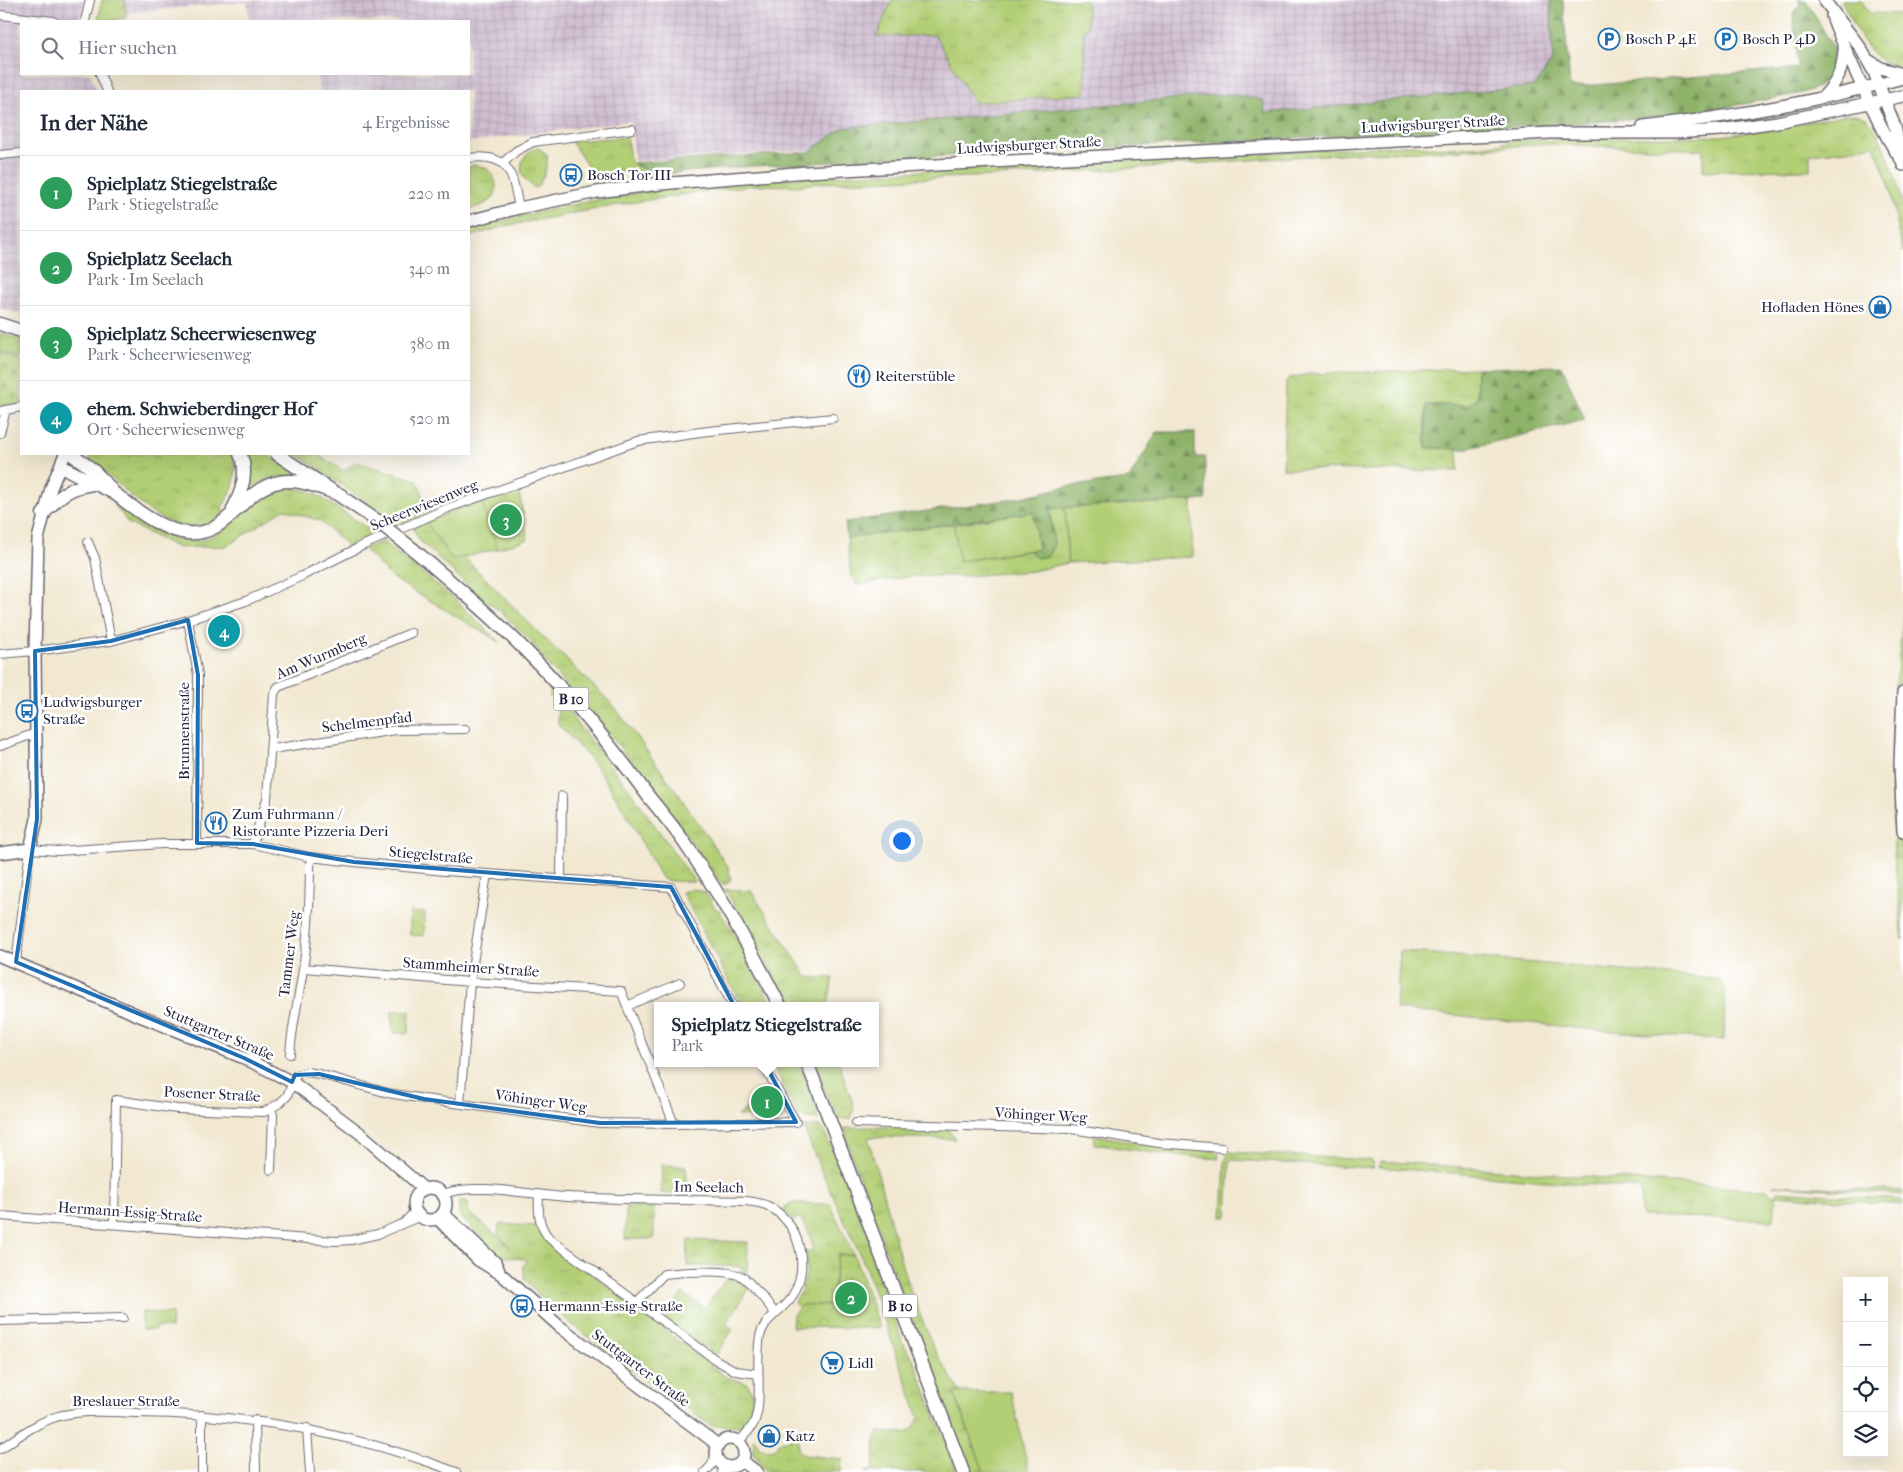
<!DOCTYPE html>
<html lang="de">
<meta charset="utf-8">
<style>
:root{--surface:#fff;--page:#f6f6f7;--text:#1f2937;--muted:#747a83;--line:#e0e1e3;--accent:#1f6fb2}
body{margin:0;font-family:"IM FELL French Canon",serif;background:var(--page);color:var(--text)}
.controls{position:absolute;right:15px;bottom:15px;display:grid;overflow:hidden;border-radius:0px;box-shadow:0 5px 20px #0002}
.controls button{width:45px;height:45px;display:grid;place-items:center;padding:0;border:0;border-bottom:1px solid var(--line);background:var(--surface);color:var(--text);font:25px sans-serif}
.you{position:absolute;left:901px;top:840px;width:18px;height:18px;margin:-12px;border:4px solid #fff;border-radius:50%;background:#1a73e8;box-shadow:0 0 0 8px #1a73e833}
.badge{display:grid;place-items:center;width:32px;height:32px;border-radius:50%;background:var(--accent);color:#fff;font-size:16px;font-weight:700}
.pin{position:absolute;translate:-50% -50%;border:2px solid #fff;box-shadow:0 1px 5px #0006}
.popup{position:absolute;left:654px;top:1002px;width:225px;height:65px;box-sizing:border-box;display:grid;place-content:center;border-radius:0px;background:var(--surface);filter:drop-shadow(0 1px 4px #0005);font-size:16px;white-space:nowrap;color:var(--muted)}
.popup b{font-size:19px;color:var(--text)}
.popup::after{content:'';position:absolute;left:50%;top:100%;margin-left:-10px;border:10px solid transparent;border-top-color:var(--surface)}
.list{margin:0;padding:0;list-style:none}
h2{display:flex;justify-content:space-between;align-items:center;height:65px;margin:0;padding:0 20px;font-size:21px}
h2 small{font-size:16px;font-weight:400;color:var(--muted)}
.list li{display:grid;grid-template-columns:32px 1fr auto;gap:15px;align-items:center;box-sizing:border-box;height:75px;padding:0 20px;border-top:1px solid var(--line)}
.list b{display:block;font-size:19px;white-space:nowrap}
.list p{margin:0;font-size:16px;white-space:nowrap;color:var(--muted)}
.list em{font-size:16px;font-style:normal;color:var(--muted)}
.icon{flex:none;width:28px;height:28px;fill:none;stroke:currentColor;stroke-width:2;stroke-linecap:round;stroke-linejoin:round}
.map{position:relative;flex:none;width:1903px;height:1472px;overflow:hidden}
.search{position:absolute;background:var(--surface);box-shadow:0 5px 20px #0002;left:20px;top:20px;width:450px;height:55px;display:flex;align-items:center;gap:12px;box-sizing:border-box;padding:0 18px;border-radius:0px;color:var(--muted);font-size:19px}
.panel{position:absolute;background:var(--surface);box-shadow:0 5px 20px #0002;left:20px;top:90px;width:450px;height:365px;border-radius:0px}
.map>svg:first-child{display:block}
.industrial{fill:url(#industrial-grid)}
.grass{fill:url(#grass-tufts);stroke:#6a7858}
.forest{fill:url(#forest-firs);stroke:#586a51}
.cemetery{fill:url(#cemetery-stones);stroke:#6a7858}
.park{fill:url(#park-crowns);stroke:#6a7858}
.garden{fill:#b2cf76;stroke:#6a7858}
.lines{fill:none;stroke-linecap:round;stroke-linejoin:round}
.street-casing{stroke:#6b6770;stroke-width:10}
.secondary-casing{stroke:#6b6770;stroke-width:14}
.primary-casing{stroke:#6b6770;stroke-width:15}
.street{stroke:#fff;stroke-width:8}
.secondary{stroke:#fff;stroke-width:11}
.primary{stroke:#fff;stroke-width:12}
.primary-bridge-casing{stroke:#6b6770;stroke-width:15;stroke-linecap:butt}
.primary-bridge{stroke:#fff;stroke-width:12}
.marked{fill:none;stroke:#1f6fb2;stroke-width:4;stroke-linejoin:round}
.labels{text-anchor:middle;stroke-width:5;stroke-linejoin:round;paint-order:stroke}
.shield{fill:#fff;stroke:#646476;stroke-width:1}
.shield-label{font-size:14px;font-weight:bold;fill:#22223b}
.poi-label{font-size:15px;fill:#22223b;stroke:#fff;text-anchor:start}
.street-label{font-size:15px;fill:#22223b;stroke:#fff}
</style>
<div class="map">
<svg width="1903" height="1472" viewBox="0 0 1903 1472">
<defs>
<pattern id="industrial-grid" width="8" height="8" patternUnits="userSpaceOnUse" patternTransform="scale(1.25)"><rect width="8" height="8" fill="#cfbdd0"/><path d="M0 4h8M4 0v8" fill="none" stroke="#b1a2b4"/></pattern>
<pattern id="grass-tufts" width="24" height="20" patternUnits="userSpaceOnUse" patternTransform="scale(1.25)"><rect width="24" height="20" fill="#b2cf76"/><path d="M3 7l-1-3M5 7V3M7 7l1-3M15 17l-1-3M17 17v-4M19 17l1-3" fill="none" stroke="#99b167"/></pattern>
<pattern id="forest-firs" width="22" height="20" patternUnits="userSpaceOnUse" patternTransform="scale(1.25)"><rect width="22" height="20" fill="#8db267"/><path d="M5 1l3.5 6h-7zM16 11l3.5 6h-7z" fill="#739056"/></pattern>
<pattern id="cemetery-stones" width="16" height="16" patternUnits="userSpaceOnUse" patternTransform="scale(1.25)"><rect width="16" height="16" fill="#b2cf76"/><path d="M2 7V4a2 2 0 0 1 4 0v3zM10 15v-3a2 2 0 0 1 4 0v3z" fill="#99b167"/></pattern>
<pattern id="park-crowns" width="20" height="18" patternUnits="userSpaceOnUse" patternTransform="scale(1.25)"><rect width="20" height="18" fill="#b2cf76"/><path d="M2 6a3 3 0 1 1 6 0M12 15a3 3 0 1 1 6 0" fill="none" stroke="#99b167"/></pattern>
</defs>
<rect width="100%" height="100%" fill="#fff"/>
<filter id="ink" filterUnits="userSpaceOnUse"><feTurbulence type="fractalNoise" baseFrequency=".02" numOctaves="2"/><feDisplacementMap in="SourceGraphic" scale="10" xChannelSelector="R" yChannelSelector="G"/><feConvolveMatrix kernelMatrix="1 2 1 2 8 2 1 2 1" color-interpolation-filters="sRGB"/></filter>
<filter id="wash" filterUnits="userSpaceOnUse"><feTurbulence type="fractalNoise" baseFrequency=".0096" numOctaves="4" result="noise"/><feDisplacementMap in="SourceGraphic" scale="20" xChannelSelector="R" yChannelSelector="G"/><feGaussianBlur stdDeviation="1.12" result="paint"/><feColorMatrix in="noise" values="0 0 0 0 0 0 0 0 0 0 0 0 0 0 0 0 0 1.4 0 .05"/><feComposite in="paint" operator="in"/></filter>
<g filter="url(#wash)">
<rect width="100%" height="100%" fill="#f2e8d1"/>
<path class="industrial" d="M0,0H84L82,12L77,21H21V74H90L97,91H21V314L0,308Z
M121,0H1560L1569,111L985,139L635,161L630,121L469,142V91H319L317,74H469V21H249L247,2L122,13Z"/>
<path class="grass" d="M102,0H125L126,18L118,19L117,21H98Z
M892,0H1086L1088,28L1083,29L1086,87L1084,94L974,103L935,35L876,37Z
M1841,0H1861L1870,13L1903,14V31L1895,41L1903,44V65C1896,65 1890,65 1884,62C1866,53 1851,17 1841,0Z
M1848,114C1854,114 1860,114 1866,118C1880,128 1900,188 1903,206C1903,220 1903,237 1903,252L1889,184L1874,145L1848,150L1810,154V170L1703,171V150L1542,144L1464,150L1353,153L1044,174L816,183L797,186L756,185L729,188L629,203L505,226L469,237V230C556,205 643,190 733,181L1412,145C1448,150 1483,148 1518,140L1721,136L1777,128Z
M627,137L630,161L651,176L621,173L591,177L588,167L571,141Z
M538,148L547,154C549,164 543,178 538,186L535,188C530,184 526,181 523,176C518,164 525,150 538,148Z
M476,165C479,166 484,167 487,169C496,176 500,192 491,200C484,205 477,207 469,209V166Z
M0,333L21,340V358L0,351Z
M1477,368V398L1468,406L1426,405V448L1458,449V471L1283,469L1286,381L1289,378L1310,374Z
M87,454H232C239,473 234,491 222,507L224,513C184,549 145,508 115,481C106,473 92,464 87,454Z
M246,454H265L296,472L297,476L273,477L250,488H248Z
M295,454H316L344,471L356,462L417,480L430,512L398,525L313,465Z
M288,487L308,491L317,495L375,533L349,547L320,521L284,509L227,546L178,548L128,523L113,503C159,533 193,565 240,515C254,500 267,490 288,487Z
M1065,508L1068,563L1033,571L964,576H912L856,585V579L851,575L847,538L954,524L959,561L1029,551L1037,558L1048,556L1054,544L1050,509Z
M426,521L452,559L464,557L535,629L614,706L677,792L728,867L731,880L727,884H722L718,879L646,779L605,729L543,659L530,640L499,610L480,597L419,540L413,528Z
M382,541L455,599L499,642L392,578L364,549Z
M1903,619C1903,665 1897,711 1895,757L1891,759L1893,709Z
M554,691L575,721L629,789L695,882L669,881L661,878C641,841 621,802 597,768C585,752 571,738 558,724V705L550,697V692Z
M1891,765L1895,769L1903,885V940L1894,855Z
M693,889L705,892L716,910L718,909L745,952L773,1006H742L682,892Z
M725,889L751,891L807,977L833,978L828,1006H788L765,961Z
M772,1063H800L813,1097L812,1100L819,1119L805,1118L798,1115Z
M814,1063H839L854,1107L851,1119H839L834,1106L831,1105Z
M805,1127H822L855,1200L883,1279L902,1342L913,1358L957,1472H863L873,1470L876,1435L879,1432L907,1433L914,1427L919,1418L865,1266L819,1166L805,1131Z
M866,1127L947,1128L955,1139L868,1137L905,1276L933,1347L960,1392L954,1393L984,1472H969L953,1433L849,1149V1144L844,1128Z
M1095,1135L1152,1145L1215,1150L1218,1153L1219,1159L1160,1154L1094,1144Z
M1229,1152L1369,1160L1372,1162L1374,1168L1230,1160L1227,1217H1222L1225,1161Z
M1381,1161L1767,1190L1771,1195H1775L1778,1191L1900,1200L1903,1201V1205L1776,1195L1774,1220L1641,1216V1189L1378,1167Z
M662,1165L686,1166L688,1194L661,1193Z
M1773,1185L1903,1191V1195Z
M459,1202H468L469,1212L511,1248L498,1235L499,1224L538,1226L543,1236L726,1377L747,1383C756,1396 753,1413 743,1426L710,1425L622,1363L568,1321L535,1291L525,1279L523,1266L527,1261L523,1259L497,1256L459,1214Z
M791,1203L830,1204L854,1255H838L831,1305H802L799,1308L794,1303C805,1286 809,1272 806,1252L814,1250L808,1230L799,1217L793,1221L785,1213V1207Z
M626,1206L654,1207V1239H625Z
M688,1240L748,1242L747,1274L738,1266H687Z
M728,1276L739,1279L749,1289L726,1324L733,1329L716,1355L665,1320L682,1293L705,1308Z
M799,1437L798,1450L804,1455L842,1459L841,1472H768L759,1465L761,1463L753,1453L754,1438L760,1448L766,1450L774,1449L781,1441Z"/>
<path class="forest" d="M1550,0H1563L1570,87L1798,68L1793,12L1801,5L1798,0H1806L1832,45L1836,60V68L1831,79L1819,87L1802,93L1695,113L1583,123L754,166L654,175L634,163L809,152L843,128L1229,94L1263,100L1265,113L1535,86L1553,59Z
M1562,366L1585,420L1465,449L1426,448V405H1468L1477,398V368Z
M1157,432H1195V457H1205L1206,500L1050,509L1054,544L1048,556L1037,558L1029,551L1038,549L1033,512L847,538L845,522L1008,500L1070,486L1129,479Z"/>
<path class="cemetery" d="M0,353L21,360V407L0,410Z"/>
<path class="park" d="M518,487L528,539L497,549L481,500Z
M410,912L425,913L424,936L410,935Z
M392,1011H410L409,1033H392Z
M772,1088L787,1117L780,1120L779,1116H737Z
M838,1255H854L880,1328L792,1327L793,1315L801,1305H831Z
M142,1312L172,1314L171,1328L155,1327V1330H142Z"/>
<path class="garden" d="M481,500L497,549L452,560L426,522Z
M1192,501V557L1068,563L1065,508Z
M1033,512L1038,549L959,561L954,524Z
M1400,951L1715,979L1720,981L1725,988L1724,1040L1597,1030L1396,1009Z
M954,1392H1011L1029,1472H984Z"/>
</g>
<g filter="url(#ink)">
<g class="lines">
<g class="street-casing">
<path id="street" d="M0,15L53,21
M85,21L90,0
M100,74L107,91
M0,155L21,153
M469,158C510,153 512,173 519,208
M503,163L516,151L533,142L632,129
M1,411L21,407
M0,433L6,410
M88,542L95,558L111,641
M188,620L198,675L197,843
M0,654L35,651L111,641L188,620L246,601L302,576L364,545L448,508L638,441L700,432L833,418
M0,746L36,733
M272,749L396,730L465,729
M253,844L267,799L274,694L278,687L411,633
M561,878L562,796
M16,962L30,849L57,851L162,844H253L310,857L354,862L445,871L671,887L733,1006
M304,968L470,982L621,991L674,1124
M627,1006L680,983
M290,1054C292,1025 299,998 303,969C309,933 310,894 310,857
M460,1104L470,982L487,874
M856,1123L1072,1129L1159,1143L1222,1148
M271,1170L273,1115L271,1109
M443,1194C475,1182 532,1195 567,1197C627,1200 687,1200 746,1201C754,1202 762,1203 768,1206C800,1223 810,1265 793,1295C784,1310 764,1318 760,1336C755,1361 763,1398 755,1420C753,1428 744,1435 739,1442
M539,1195C538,1211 538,1226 550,1239L716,1360L736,1371L758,1374
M0,1216L335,1241L351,1240L378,1234L421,1216
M404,1223L416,1210
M114,1224L116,1100L177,1109L264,1112L280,1103L287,1096L296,1075L307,1072L319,1074L388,1093L424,1099L600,1123L674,1124L796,1122L762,1063
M637,1302L664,1274C681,1272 731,1268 744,1278C756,1288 766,1302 775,1313
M0,1321L123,1318
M202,1415V1472
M255,1420L256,1472
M307,1428L310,1472
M0,1449C17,1437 42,1419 63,1415C87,1410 114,1412 138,1413C248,1414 353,1433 456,1472
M705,1472L711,1466L716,1455
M722,1472L729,1467"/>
</g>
<g class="secondary-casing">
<path id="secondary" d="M1824,0L1860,47L1874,72L1895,127L1903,165
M1832,16C1843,46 1856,73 1869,101C1879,121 1887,141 1901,159
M1868,60L1881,68L1903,74
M1822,98C1837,83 1843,70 1844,50
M1643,127C1731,117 1818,101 1903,78
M469,221L519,208L597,192L660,184L807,172L1104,156L1550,133H1675L1720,130L1777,122L1903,96
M1903,693L1900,763L1903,831
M0,853L30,849L37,819L35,651L38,539L51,488L65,454
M0,956L140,1016L244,1058L292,1082L361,1134L424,1189
M414 1204a16 16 0 1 1 32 0a16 16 0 1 1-32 0Z
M443,1213L495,1262L500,1273
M437,1218L478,1260L501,1274L559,1326L718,1445
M716 1453a14 14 0 1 1 28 0a14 14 0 1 1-28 0Z
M742,1461L757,1472"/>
</g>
<g class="primary-casing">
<path id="primary" d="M0,324L21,331
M71,454C88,464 101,476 113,492
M277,454L376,520
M61,466C77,475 95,483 112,492C118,495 124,501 130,505C147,518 167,531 188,533C233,537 243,480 290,481C307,481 325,490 341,495
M233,509C242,492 249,472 240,454
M43,514C60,496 68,487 93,484
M414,550C447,578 480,606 511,636C562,685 607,740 649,797C661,812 673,826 684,842C720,894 751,949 780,1006
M807,1063L824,1105L963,1472"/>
</g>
<use href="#street" class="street"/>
<use href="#secondary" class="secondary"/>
<use href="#primary" class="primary"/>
<g class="primary-bridge-casing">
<path id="primary-bridge" d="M376,520L414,550"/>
</g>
<use href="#primary-bridge" class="primary-bridge"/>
</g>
</g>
<path class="marked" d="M188,620L198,675L197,843L253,844L354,862L671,887L796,1122L600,1123L424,1099L319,1074L295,1075L292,1082L244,1058L16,962L37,819L35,651L111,641Z"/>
<defs>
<g id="parking-ring" transform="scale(1.125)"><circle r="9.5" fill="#fff" stroke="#1f6fb2" stroke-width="1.5"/><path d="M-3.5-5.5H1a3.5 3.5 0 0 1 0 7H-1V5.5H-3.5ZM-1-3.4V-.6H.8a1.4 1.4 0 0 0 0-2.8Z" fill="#1f6fb2"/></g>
<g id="bus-ring" transform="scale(1.125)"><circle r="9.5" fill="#fff" stroke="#1f6fb2" stroke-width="1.5"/><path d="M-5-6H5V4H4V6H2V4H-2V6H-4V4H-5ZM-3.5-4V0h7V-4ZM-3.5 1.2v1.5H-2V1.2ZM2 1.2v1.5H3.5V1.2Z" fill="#1f6fb2"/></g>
<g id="shop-ring" transform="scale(1.125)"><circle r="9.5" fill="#fff" stroke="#1f6fb2" stroke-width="1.5"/><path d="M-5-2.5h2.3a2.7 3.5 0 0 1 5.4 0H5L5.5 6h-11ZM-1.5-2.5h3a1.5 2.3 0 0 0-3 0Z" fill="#1f6fb2"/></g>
<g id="restaurant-ring" transform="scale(1.125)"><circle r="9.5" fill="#fff" stroke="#1f6fb2" stroke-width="1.5"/><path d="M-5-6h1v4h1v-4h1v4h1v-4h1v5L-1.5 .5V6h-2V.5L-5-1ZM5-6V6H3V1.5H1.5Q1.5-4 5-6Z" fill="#1f6fb2"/></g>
<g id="supermarket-ring" transform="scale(1.125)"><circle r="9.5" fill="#fff" stroke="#1f6fb2" stroke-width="1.5"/><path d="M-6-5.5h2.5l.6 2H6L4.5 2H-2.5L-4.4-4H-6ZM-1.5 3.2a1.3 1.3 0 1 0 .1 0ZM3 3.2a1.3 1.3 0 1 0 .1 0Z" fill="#1f6fb2"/></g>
</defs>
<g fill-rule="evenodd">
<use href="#parking-ring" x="1609" y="39"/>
<use href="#parking-ring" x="1726" y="39"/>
<use href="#bus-ring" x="571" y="175"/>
<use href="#shop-ring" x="1880" y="307"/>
<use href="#restaurant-ring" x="859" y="376"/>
<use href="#bus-ring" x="27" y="711"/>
<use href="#restaurant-ring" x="216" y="823"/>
<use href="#bus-ring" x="522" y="1306"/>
<use href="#supermarket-ring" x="832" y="1363"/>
<use href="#shop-ring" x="769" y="1436"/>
</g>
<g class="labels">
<g class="shield">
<rect x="553.5" y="687.5" width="35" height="23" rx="4"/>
<rect x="882.5" y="1294.5" width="35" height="23" rx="4"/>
</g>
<g class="shield-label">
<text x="571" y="704">B 10</text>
<text x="900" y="1311">B 10</text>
</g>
<g class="poi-label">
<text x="1625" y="44">Bosch P 4E</text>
<text x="1742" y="44">Bosch P 4D</text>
<text x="587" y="180">Bosch Tor III</text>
<text x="1864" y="312" text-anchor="end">Hofladen Hönes</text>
<text x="875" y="381">Reiterstüble</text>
<text x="43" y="707">Ludwigsburger<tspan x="43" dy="17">Straße</tspan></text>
<text x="232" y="819">Zum Fuhrmann /<tspan x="232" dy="17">Ristorante Pizzeria Deri</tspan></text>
<text x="538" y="1311">Hermann-Essig-Straße</text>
<text x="848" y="1368">Lidl</text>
<text x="785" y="1441">Katz</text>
</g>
<g class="street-label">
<text transform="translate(1433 124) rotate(-3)" y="5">Ludwigsburger Straße</text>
<text transform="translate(1029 145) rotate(-3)" y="5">Ludwigsburger Straße</text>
<text transform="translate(424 505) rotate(-22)" y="5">Scheerwiesenweg</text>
<text transform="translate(321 656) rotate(-23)" y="5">Am Wurmberg</text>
<text transform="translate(367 722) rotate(-7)" y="5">Schelmenpfad</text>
<text transform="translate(184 731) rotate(-90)" y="5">Brunnenstraße</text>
<text transform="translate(431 855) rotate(5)" y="5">Stiegelstraße</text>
<text transform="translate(289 954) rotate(-83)" y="5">Tammer Weg</text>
<text transform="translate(471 967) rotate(4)" y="5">Stammheimer Straße</text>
<text transform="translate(219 1033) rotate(23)" y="5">Stuttgarter Straße</text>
<text transform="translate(212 1094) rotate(3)" y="5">Posener Straße</text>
<text transform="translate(541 1101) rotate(8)" y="5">Vöhinger Weg</text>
<text transform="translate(1041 1115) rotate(3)" y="5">Vöhinger Weg</text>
<text transform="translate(709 1187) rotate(1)" y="5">Im Seelach</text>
<text transform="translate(130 1212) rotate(4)" y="5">Hermann-Essig-Straße</text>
<text transform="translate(641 1368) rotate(37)" y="5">Stuttgarter Straße</text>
<text x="126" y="1406">Breslauer Straße</text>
</g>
</g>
</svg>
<div class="controls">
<button>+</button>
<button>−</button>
<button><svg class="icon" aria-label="locate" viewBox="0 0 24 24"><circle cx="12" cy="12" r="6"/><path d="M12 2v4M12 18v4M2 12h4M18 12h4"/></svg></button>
<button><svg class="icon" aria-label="layers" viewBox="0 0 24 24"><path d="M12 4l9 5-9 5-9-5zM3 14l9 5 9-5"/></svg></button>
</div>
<div class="you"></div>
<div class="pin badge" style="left:767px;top:1102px;background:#2e9e5b">1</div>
<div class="popup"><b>Spielplatz Stiegelstraße</b>Park</div>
<div class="pin badge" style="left:851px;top:1298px;background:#2e9e5b">2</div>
<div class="pin badge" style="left:506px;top:520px;background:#2e9e5b">3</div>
<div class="pin badge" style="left:224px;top:631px;background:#0f9aa8">4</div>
<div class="search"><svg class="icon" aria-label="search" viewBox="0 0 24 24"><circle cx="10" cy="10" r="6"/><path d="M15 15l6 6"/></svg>Hier suchen</div>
<section class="panel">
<h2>In der Nähe<small>4 Ergebnisse</small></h2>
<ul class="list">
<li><span class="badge" style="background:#2e9e5b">1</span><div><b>Spielplatz Stiegelstraße</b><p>Park · Stiegelstraße</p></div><em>220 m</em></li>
<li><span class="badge" style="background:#2e9e5b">2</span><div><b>Spielplatz Seelach</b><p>Park · Im Seelach</p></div><em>340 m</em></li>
<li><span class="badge" style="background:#2e9e5b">3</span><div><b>Spielplatz Scheerwiesenweg</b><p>Park · Scheerwiesenweg</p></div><em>380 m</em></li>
<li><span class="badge" style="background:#0f9aa8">4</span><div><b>ehem. Schwieberdinger Hof</b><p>Ort · Scheerwiesenweg</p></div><em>520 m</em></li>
</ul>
</section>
</div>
